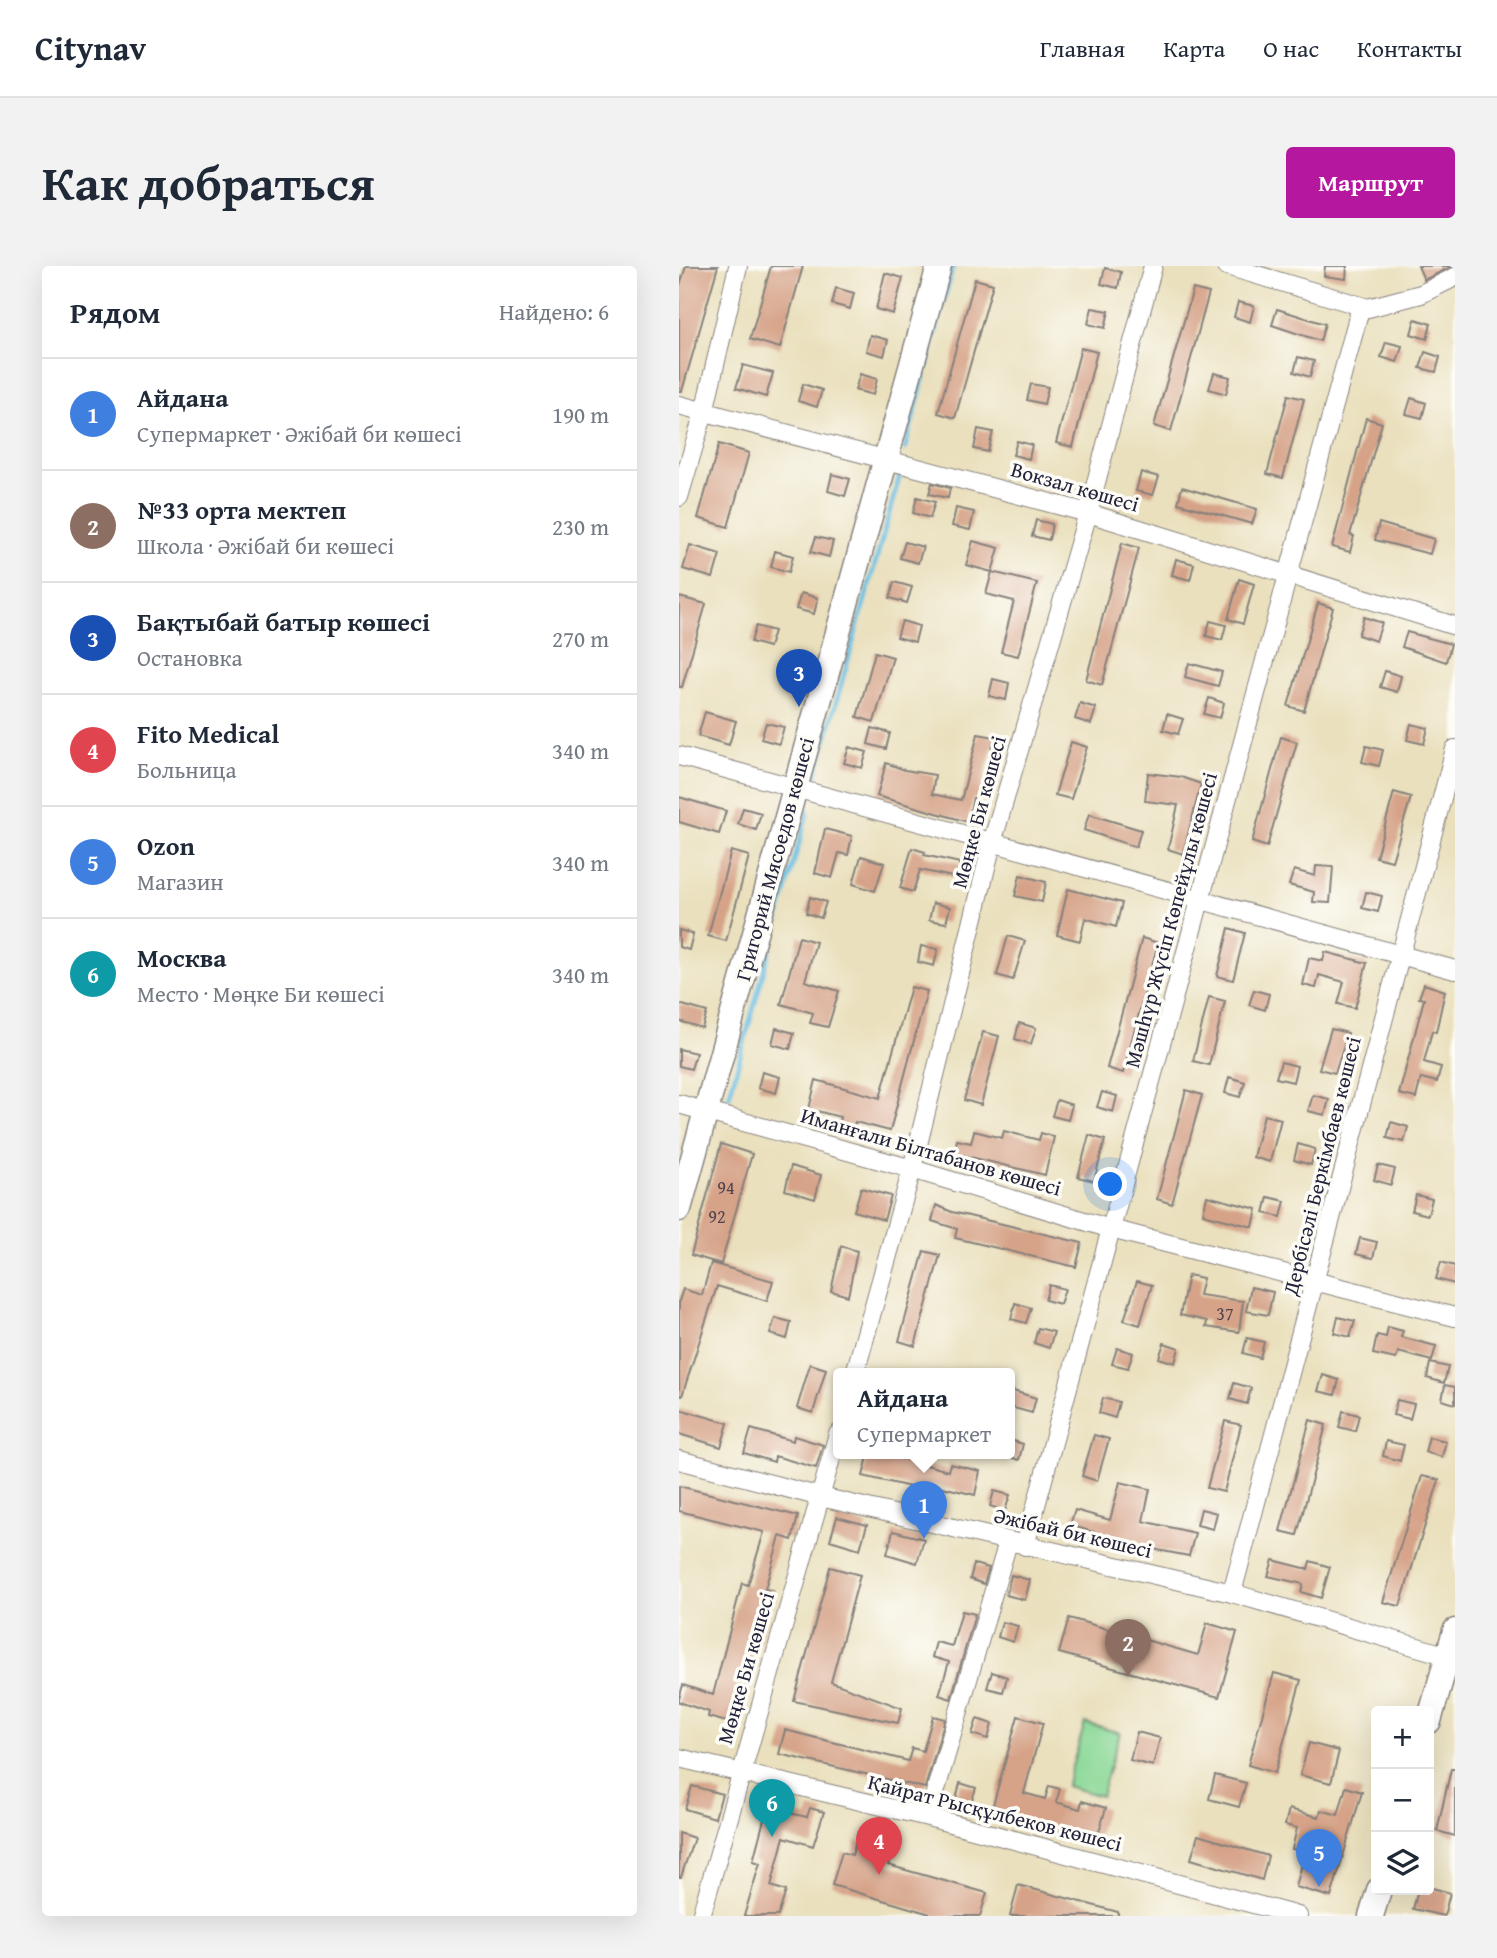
<!DOCTYPE html>
<html lang="ru">
<meta charset="utf-8">
<style>
:root{--surface:#fff;--page:#f2f2f3;--text:#1f2937;--muted:#747a83;--line:#e0e1e3;--accent:#b5179e}
body{margin:0;font-family:"Gentium Book Plus",serif;background:var(--page);color:var(--text)}
.controls{position:absolute;right:21px;bottom:21px;display:grid;overflow:hidden;border-radius:7px;box-shadow:0 7px 28px #0002}
.controls button{width:63px;height:63px;display:grid;place-items:center;padding:0;border:0;border-bottom:2px solid var(--line);background:var(--surface);color:var(--text);font:35px sans-serif}
.you{position:absolute;left:432px;top:919px;width:24px;height:24px;margin:-18px;border:5px solid #fff;border-radius:50%;background:#1a73e8;box-shadow:0 0 0 10px #1a73e833}
.badge{display:grid;place-items:center;width:46px;height:46px;border-radius:50%;background:var(--accent);color:#fff;font-size:23px;font-weight:700}
.pin{position:absolute;translate:-50% -58px;filter:drop-shadow(0 2px 4px #0008)}
.pin::after{content:'';position:absolute;top:37px;width:24px;height:21px;background:inherit;clip-path:polygon(0 0,100% 0,50% 100%)}
.popup{position:absolute;left:154px;top:1102px;width:182px;height:91px;box-sizing:border-box;display:grid;place-content:center;border-radius:7px;background:var(--surface);filter:drop-shadow(0 2px 5px #0005);font-size:23px;white-space:nowrap;color:var(--muted)}
.popup b{font-size:26px;color:var(--text)}
.popup::after{content:'';position:absolute;left:50%;top:100%;margin-left:-14px;border:14px solid transparent;border-top-color:var(--surface)}
.list{margin:0;padding:0;list-style:none}
h2{display:flex;justify-content:space-between;align-items:center;height:91px;margin:0;padding:0 28px;font-size:30px}
h2 small{font-size:23px;font-weight:400;color:var(--muted)}
.list li{display:grid;grid-template-columns:46px 1fr auto;gap:21px;align-items:center;box-sizing:border-box;height:112px;padding:0 28px;border-top:2px solid var(--line)}
.list b{display:block;font-size:26px;white-space:nowrap}
.list p{margin:0;font-size:23px;white-space:nowrap;color:var(--muted)}
.list em{font-size:23px;font-style:normal;color:var(--muted)}
.icon{flex:none;width:38px;height:38px;fill:none;stroke:currentColor;stroke-width:2;stroke-linecap:round;stroke-linejoin:round}
.map{position:relative;flex:none;width:776px;height:1650px;overflow:hidden;border-radius:7px}
header{display:flex;align-items:center;gap:42px;box-sizing:border-box;height:98px;padding:0 35px;background:var(--surface);border-bottom:2px solid var(--line)}
header strong{font-size:33px}
nav{display:flex;gap:38px;margin-inline-start:auto;font-size:24px}
.intro{display:flex;align-items:center;justify-content:space-between;box-sizing:border-box;height:168px;padding:0 42px}
h1{margin:0;font-size:49px}
.button{padding:18px 32px;border-radius:7px;background:var(--accent);color:#fff;font-size:24px;font-weight:700}
main{display:flex;gap:42px;padding:0 42px}
aside{flex:1;background:var(--surface);border-radius:7px;box-shadow:0 7px 28px #0002}
.map>svg:first-child{display:block}
.green{fill:#8ad896;stroke:#567d68;stroke-width:2}
.lines{fill:none;stroke-linecap:round;stroke-linejoin:round}
.stream{stroke:#66bfe4;stroke-width:4.5}
.building{fill:#d6a388}
.street-casing{stroke:#86817c;stroke-width:20}
.secondary-casing{stroke:#86817c;stroke-width:27}
.street{stroke:#fff;stroke-width:18}
.secondary{stroke:#fff;stroke-width:24}
.labels{text-anchor:middle;stroke-width:7;stroke-linejoin:round;paint-order:stroke}
.number-label{font-size:18px;fill:#4f424e}
.street-label{font-size:21px;fill:#22223b;stroke:#fdfcf7}
</style>
<header>
<strong>Citynav</strong>
<nav><a>Главная</a><a>Карта</a><a>О нас</a><a>Контакты</a></nav>
</header>
<div class="intro"><h1>Как добраться</h1><a class="button">Маршрут</a></div>
<main>
<aside>
<h2>Рядом<small>Найдено: 6</small></h2>
<ul class="list">
<li><span class="badge" style="background:#3f7fe0">1</span><div><b>Айдана</b><p>Супермаркет · Әжібай би көшесі</p></div><em>190 m</em></li>
<li><span class="badge" style="background:#8d6e63">2</span><div><b>№33 орта мектеп</b><p>Школа · Әжібай би көшесі</p></div><em>230 m</em></li>
<li><span class="badge" style="background:#1a4fb4">3</span><div><b>Бақтыбай батыр көшесі</b><p>Остановка</p></div><em>270 m</em></li>
<li><span class="badge" style="background:#e0444e">4</span><div><b>Fito Medical</b><p>Больница</p></div><em>340 m</em></li>
<li><span class="badge" style="background:#3f7fe0">5</span><div><b>Ozon</b><p>Магазин</p></div><em>340 m</em></li>
<li><span class="badge" style="background:#0f9aa8">6</span><div><b>Москва</b><p>Место · Мөңке Би көшесі</p></div><em>340 m</em></li>
</ul>
</aside>
<div class="map">
<svg width="776" height="1650" viewBox="0 0 776 1650">
<rect width="100%" height="100%" fill="#fdfcf7"/>
<filter id="ink" filterUnits="userSpaceOnUse"><feTurbulence type="fractalNoise" baseFrequency=".0143" numOctaves="2"/><feDisplacementMap in="SourceGraphic" scale="14" xChannelSelector="R" yChannelSelector="G"/><feConvolveMatrix kernelMatrix="1 2 1 2 8 2 1 2 1" color-interpolation-filters="sRGB"/></filter>
<filter id="wash" filterUnits="userSpaceOnUse"><feTurbulence type="fractalNoise" baseFrequency=".00686" numOctaves="4" result="noise"/><feDisplacementMap in="SourceGraphic" scale="28" xChannelSelector="R" yChannelSelector="G"/><feGaussianBlur stdDeviation="1.57" result="paint"/><feColorMatrix in="noise" values="0 0 0 0 0 0 0 0 0 0 0 0 0 0 0 0 0 1.4 0 .05"/><feComposite in="paint" operator="in"/></filter>
<g filter="url(#wash)">
<rect width="100%" height="100%" fill="#eae0bd"/>
<path class="green" d="M406,1457L441,1467L422,1530L387,1520Z"/>
<g class="lines">
<path class="stream" d="M226,183L274,0
M136,512L221,209
M50,831L129,545"/>
</g>
<g id="blocks">
<path class="building" d="M7,0H39L3,125H0V22Z
M92,0H124L101,82L71,73Z
M646,0H668L667,13L645,10Z
M739,0H774L745,14Z
M426,2L442,6L439,22L422,18Z
M206,7L224,12L214,48L197,43Z
M296,13L314,18L276,152L259,147Z
M157,22L175,27L171,43L153,38Z
M514,23L530,27L492,165L475,160Z
M559,36L575,40L571,56L555,51Z
M413,42L430,45L426,62L409,58Z
M598,43L646,58L641,75L593,59Z
M736,53L752,58L748,73L732,68Z
M191,69L209,74L205,90L187,85Z
M707,76L723,80L718,96L702,91Z
M402,82L418,86L394,181L377,177Z
M746,86L761,91L757,106L741,102Z
M619,91L635,95L631,111L615,106Z
M64,99L94,107L87,131L57,122Z
M535,107L551,111L547,128L530,123Z
M181,108L198,113L194,129L176,124Z
M124,118L143,124L138,141L119,135Z
M352,118L369,121L365,138L348,134Z
M609,129L625,133L604,212L588,208Z
M732,132L747,137L743,152L727,148Z
M687,152L703,157L671,269L675,270L671,286L653,281Z
M299,163L314,166L309,186L295,183Z
M338,175L353,179L350,193L334,189Z
M40,178L70,187L49,261L19,252Z
M462,206L480,211L474,229L457,225Z
M153,208L171,213L166,230L149,225Z
M253,217L271,222L269,232L250,228Z
M503,221L578,243L573,258L499,237Z
M238,231L256,236L251,252L234,247Z
M277,242L295,246L291,264L273,260Z
M357,254L373,258L370,274L353,270Z
M700,257L755,273L751,288L696,274Z
M137,271L154,275L150,291L132,286Z
M294,275L320,282L313,306L287,299Z
M226,276L244,281L239,297L221,292Z
M443,277L460,282L423,419L407,414Z
M11,279L41,288L34,312L4,303Z
M96,285L114,290L110,306L92,301Z
M497,293L515,298L511,314L493,309Z
M313,306L358,317L339,390L322,386L335,335L307,328Z
M560,313L575,318L564,358L549,353Z
M215,316L233,321L228,337L211,332Z
M122,327L139,332L135,348L117,343Z
M0,331L27,338L3,421H0Z
M639,337L654,342L625,445L609,440Z
M685,351L703,357L697,375L679,369Z
M223,355L240,360L236,376L218,371Z
M531,355L547,359L543,374L527,370Z
M77,360L95,365L90,381L72,376Z
M728,366L772,378L767,396L723,381Z
M196,386L214,391L195,456L178,451Z
M103,394L121,399L117,415L99,410Z
M510,397L543,406L539,420L506,411Z
M706,405L722,410L718,426L701,421Z
M314,413L330,417L327,434L310,430Z
M530,432L545,437L541,452L525,448Z
M401,437L417,442L412,458L396,453Z
M26,446L57,455L50,479L19,470Z
M488,448L504,453L499,468L484,464Z
M87,457L105,461L100,478L82,473Z
M732,458L749,462L745,478L728,474Z
M193,462L211,467L207,483L189,478Z
M299,468L316,471L299,534L294,532L289,556L198,530L207,497L226,504L256,509L253,528L282,534Z
M602,471L618,476L588,581L573,576Z
M392,476L408,481L392,533L376,529Z
M687,480L704,484L700,500L683,496Z
M170,481L188,486L183,502L165,497Z
M469,507L502,511L522,518L504,588L489,583L499,539L466,535Z
M715,526L732,531L713,595L697,591Z
M0,531L47,545L40,568L0,556Z
M64,542L82,547L77,564L59,558Z
M410,548L462,564L457,581L405,564Z
M146,563L173,570L169,589L160,587L153,612L136,607Z
M233,582L246,586L245,589L281,597L278,612L241,604L234,626L221,622Z
M52,585L70,590L47,675L29,670Z
M182,590L205,597L196,625L174,618Z
M637,600L654,601L651,637L634,636L635,626L610,619L615,604L636,610Z
M341,609L367,616L363,636L336,630Z
M389,623L443,637L437,661L406,652L401,675L378,669Z
M687,626L703,630L699,646L683,642Z
M131,631L147,636L142,652L127,647Z
M254,637L271,641L267,657L250,654Z
M550,662L566,667L554,714L538,710Z
M0,664L14,668L10,684L0,681Z
M329,670L346,675L334,714L318,709Z
M120,671L137,676L126,715L160,725L149,761L131,757L134,747L102,738Z
M463,672L479,677L444,807L428,802Z
M242,680L259,683L255,700L239,696Z
M646,686L688,697L676,742L659,738L665,716L640,709L637,722L624,719L630,692L644,695Z
M745,718L766,725L757,766L753,765L745,796L762,801L758,816L742,812L737,832L720,828L745,733L740,732Z
M232,721L248,725L211,865L176,856L174,864L159,860L161,851L130,843L137,814L201,832Z
M575,724L590,728L586,744L570,739Z
M530,731L546,735L530,799L514,795Z
M0,738L28,746L23,762L0,755Z
M340,757L357,762L352,778L336,773Z
M97,762L115,767L111,783L93,778Z
M652,763L669,767L656,807L640,803Z
M304,766L320,770L302,839L285,834Z
M0,783L17,787L12,803L0,800Z
M602,796L618,800L614,816L597,812Z
M83,806L101,811L97,827L79,822Z
M550,811L566,816L561,831L546,827Z
M507,824L523,829L493,938L478,933Z
M423,826L438,830L434,846L418,841Z
M634,829L650,833L646,849L629,845Z
M378,834L393,839L389,854L373,850Z
M585,849L602,853L591,896L574,891Z
M712,856L729,861L725,876L708,872Z
M295,865L323,872L325,865L360,874L362,867L375,871L366,909L275,887L278,874L292,877Z
M410,869L426,874L415,915L399,911Z
M42,878L73,888L42,998L12,989Z
M619,878L636,883L632,899L615,894Z
M699,899L716,903L712,919L695,914Z
M112,900L142,909L136,933L106,924Z
M182,922L212,930L205,954L175,945Z
M737,929L753,933L749,949L733,945Z
M528,930L578,943L574,961L524,948Z
M589,931L606,935L602,951L585,947Z
M257,939L273,946L403,977L397,1001L276,972L278,963L253,955Z
M681,972L698,976L694,992L677,988Z
M162,980L178,985L169,1030L152,1025Z
M245,985L261,989L236,1080L220,1075Z
M762,996L776,1000V1018L757,1013Z
M32,997L94,1015L88,1035L38,1020L3,1130L0,1129V1035L4,1023L23,1029Z
M509,1009L524,1012L520,1029L564,1035L560,1066L527,1061L528,1055L501,1049Z
M458,1015L473,1019L461,1059L445,1054Z
M370,1019L386,1023L381,1038L366,1034Z
M572,1021L594,1026L589,1049L567,1045Z
M336,1037L352,1042L347,1057L332,1053Z
M659,1051L676,1055L671,1071L655,1067Z
M96,1052L112,1056L108,1073L91,1068Z
M709,1061L724,1065L722,1071L757,1080L753,1095L719,1086L717,1093L694,1088L698,1069L707,1071Z
M359,1062L375,1066L370,1082L355,1077Z
M568,1072L585,1076L581,1092L564,1087Z
M485,1077L500,1082L496,1097L480,1092Z
M438,1082L454,1087L449,1102L433,1098Z
M751,1097L769,1101L765,1117L748,1112Z
M131,1098L147,1103L134,1147L118,1142Z
M644,1109L660,1114L656,1129L639,1125Z
M555,1117L572,1122L568,1138L551,1133Z
M766,1119L776,1121V1138L763,1134Z
M331,1124L357,1132L353,1147L331,1141Z
M424,1132L440,1136L436,1152L420,1147Z
M718,1134L735,1138L731,1153L714,1149Z
M0,1143L49,1157L42,1181L0,1168Z
M664,1145L680,1149L676,1165L660,1161Z
M631,1154L647,1159L618,1269L601,1265Z
M546,1155L562,1159L545,1226L528,1222Z
M72,1163L114,1175L115,1170L144,1179L137,1202L96,1190L95,1196L65,1187Z
M415,1169L430,1173L418,1215L403,1210Z
M750,1171L767,1175L763,1191L746,1186Z
M331,1174L344,1178L340,1194L331,1191Z
M707,1175L725,1179L721,1195L704,1190Z
M190,1187H205L269,1205L271,1198L301,1205L296,1229L251,1218L249,1225L184,1210Z
M743,1210L760,1214L721,1340L704,1336Z
M441,1216L471,1223L464,1255L516,1267L510,1290L426,1274L427,1270L391,1259L396,1244L431,1254Z
M0,1220L119,1250L113,1274L101,1270L86,1323L94,1324L88,1348L59,1459L29,1451L30,1446L0,1436V1433L4,1419L34,1429L63,1317L69,1319L85,1266L0,1245Z
M315,1225L331,1229L326,1245L311,1240Z
M522,1243L538,1247L534,1263L518,1259Z
M158,1251L188,1259L181,1283L151,1274Z
M214,1265L245,1273L238,1297L208,1288Z
M594,1294L629,1303L631,1295L651,1301L642,1332L622,1326L624,1318L589,1310Z
M295,1298L310,1302L305,1318L291,1313Z
M151,1301L181,1309L152,1416L223,1442L219,1457L115,1435Z
M332,1309L351,1314L346,1334L327,1329Z
M283,1345L296,1348L272,1433L260,1429L270,1396L253,1391L257,1376L273,1380Z
M390,1352L519,1389L528,1357L558,1366L540,1431L380,1387Z
M323,1356L339,1360L334,1376L319,1371Z
M313,1406L328,1411L324,1426L308,1422Z
M595,1407L622,1414L596,1507L569,1499Z
M254,1450L266,1453L246,1522L100,1488L106,1464L229,1495L233,1482L244,1485Z
M339,1450L364,1457L345,1527L366,1533L370,1520L381,1523L377,1536L401,1543L403,1535L427,1542L417,1576L312,1546Z
M298,1453L313,1458L309,1473L293,1468Z
M458,1466L481,1472L474,1500L451,1494Z
M630,1477L660,1485L652,1517L621,1509Z
M772,1503H776V1570L758,1565Z
M536,1509L567,1517L560,1541L530,1533Z
M281,1517L297,1522L292,1537L277,1533Z
M13,1520L43,1528L36,1552L6,1543Z
M667,1521L683,1526L652,1631L617,1621L626,1586L613,1583L618,1562L606,1559L610,1543L640,1551L642,1544L659,1549Z
M88,1542L128,1551L131,1542L145,1546L134,1580L105,1571L92,1620L107,1625L99,1650H65L81,1597L74,1595Z
M0,1567L15,1572L2,1611H0Z
M519,1569L589,1590L583,1614L512,1593Z
M177,1575L213,1586L209,1599L308,1627L301,1650H258L153,1619L163,1586L173,1589Z
M339,1619L439,1646V1650H331Z
M750,1621L771,1627L765,1650L734,1643L739,1624Z"/>
</g>
</g>
<g filter="url(#ink)">
<use href="#blocks" fill-opacity="0" stroke="#86817c" stroke-width="2"/>
<g class="lines">
<g class="street-casing">
<path id="street" d="M548,0L689,42L742,28L776,11
M0,139L409,247L776,360
M0,231L25,146L59,0
M0,490L776,704
M0,838L233,903L432,963L776,1051
M176,1107L233,903L313,577L409,247L474,0
M0,1194L142,1231L553,1327L776,1392
M346,1280L682,40
M553,1327L776,483
M0,1492L249,1551L619,1650
M249,1551L329,1276
M22,1650L159,1168"/>
</g>
<g class="secondary-casing">
<path id="secondary" d="M0,943L260,0
M750,1455L776,1365
M692,1650L700,1624"/>
</g>
<use href="#street" class="street"/>
<use href="#secondary" class="secondary"/>
</g>
</g>
<g class="labels">
<g class="number-label">
<text x="47" y="928">94</text>
<text x="38" y="957">92</text>
<text x="546" y="1054">37</text>
</g>
<g class="street-label">
<text transform="translate(396 221) rotate(16)" y="7">Вокзал көшесі</text>
<text transform="translate(300 546) rotate(-75)" y="7">Мөңке Би көшесі</text>
<text transform="translate(96 593) rotate(-75)" y="7">Григорий Мясоедов көшесі</text>
<text transform="translate(492 654) rotate(-75)" y="7">Мәшһүр Жүсіп Көпейұлы көшесі</text>
<text transform="translate(252 886) rotate(16)" y="7">Иманғали Білтабанов көшесі</text>
<text transform="translate(643 900) rotate(-76)" y="7">Дербісәлі Беркімбаев көшесі</text>
<text transform="translate(394 1267) rotate(13)" y="7">Әжібай би көшесі</text>
<text transform="translate(67 1402) rotate(-74)" y="7">Мөңке Би көшесі</text>
<text transform="translate(316 1547) rotate(14)" y="7">Қайрат Рысқұлбеков көшесі</text>
</g>
</g>
</svg>
<div class="controls">
<button>+</button>
<button>−</button>
<button><svg class="icon" aria-label="layers" viewBox="0 0 24 24"><path d="M12 4l9 5-9 5-9-5zM3 14l9 5 9-5"/></svg></button>
</div>
<div class="you"></div>
<div class="pin badge" style="left:245px;top:1273px;background:#3f7fe0">1</div>
<div class="popup"><b>Айдана</b>Супермаркет</div>
<div class="pin badge" style="left:449px;top:1411px;background:#8d6e63">2</div>
<div class="pin badge" style="left:120px;top:441px;background:#1a4fb4">3</div>
<div class="pin badge" style="left:200px;top:1609px;background:#e0444e">4</div>
<div class="pin badge" style="left:640px;top:1621px;background:#3f7fe0">5</div>
<div class="pin badge" style="left:93px;top:1571px;background:#0f9aa8">6</div>
</div>
</main>
